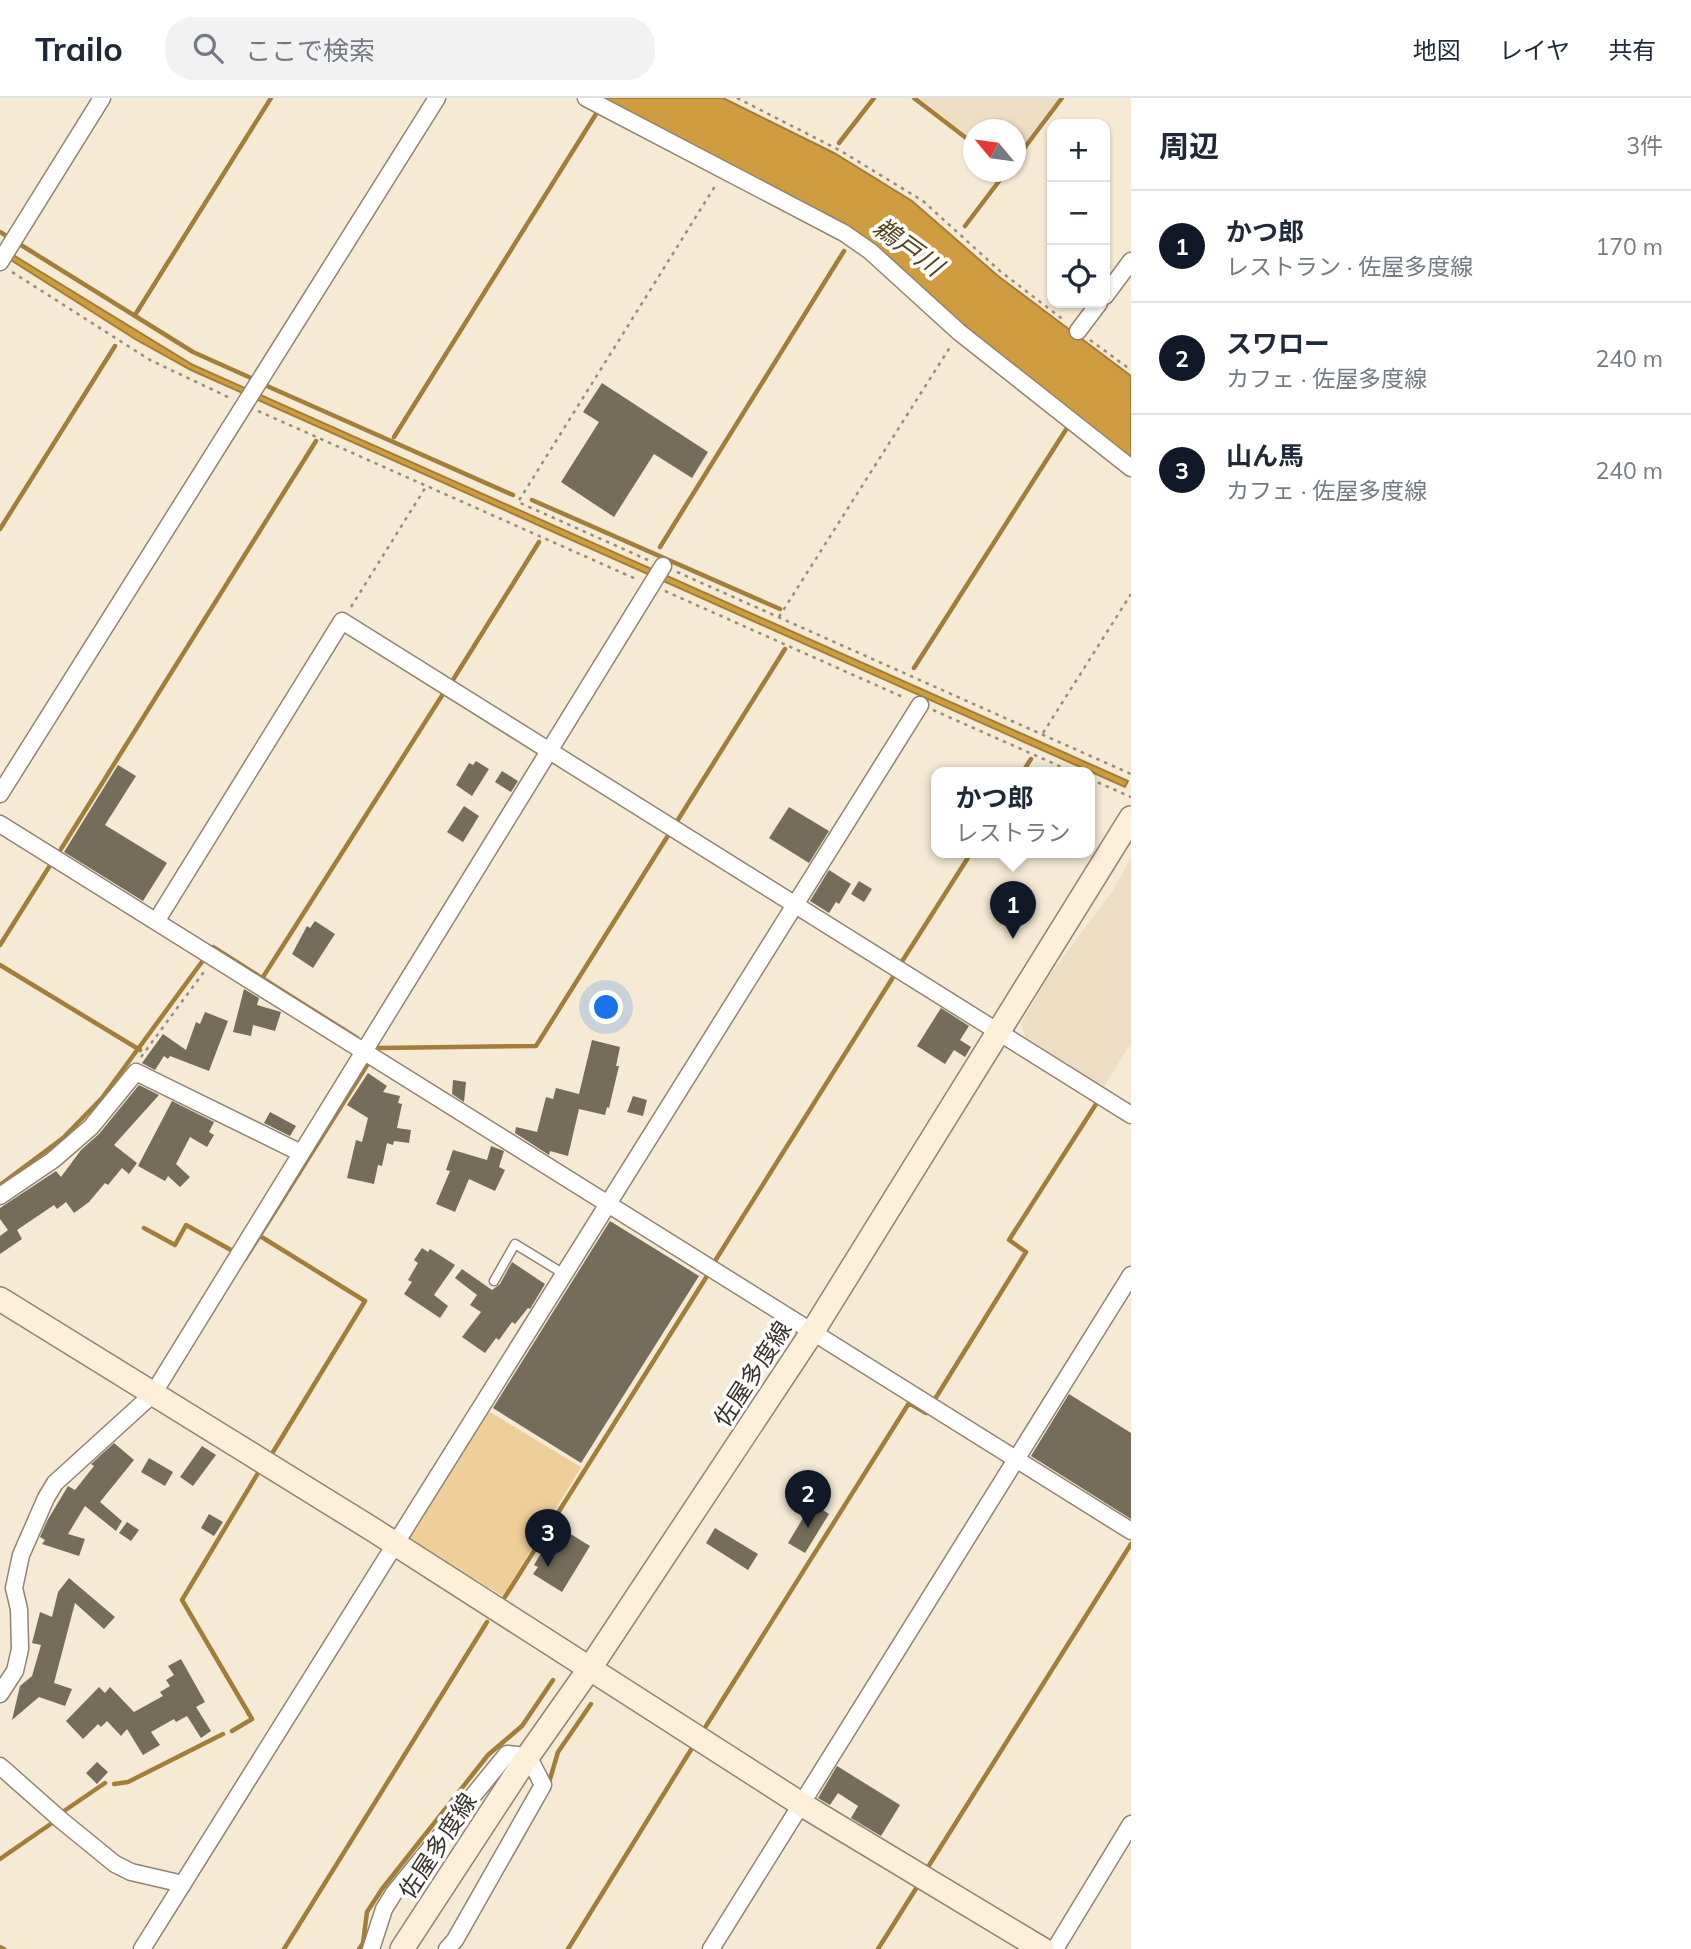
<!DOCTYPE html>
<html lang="ja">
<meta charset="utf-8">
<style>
:root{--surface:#fff;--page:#f2f2f3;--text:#1f2937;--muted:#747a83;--line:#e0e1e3;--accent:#111827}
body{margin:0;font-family:Mulish,"Noto Sans JP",sans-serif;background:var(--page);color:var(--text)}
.controls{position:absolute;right:21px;top:21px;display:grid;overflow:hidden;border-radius:14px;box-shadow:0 2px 5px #0004}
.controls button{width:63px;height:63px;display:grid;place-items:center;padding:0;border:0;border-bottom:2px solid var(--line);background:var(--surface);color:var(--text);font:35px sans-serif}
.compass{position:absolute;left:963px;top:21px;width:63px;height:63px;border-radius:50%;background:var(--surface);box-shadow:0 2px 5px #0004;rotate:299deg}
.you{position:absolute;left:607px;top:910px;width:24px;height:24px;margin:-18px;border:5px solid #fff;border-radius:50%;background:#1a73e8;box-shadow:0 0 0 10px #1a73e833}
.badge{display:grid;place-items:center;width:46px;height:46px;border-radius:50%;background:var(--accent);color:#fff;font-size:23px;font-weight:700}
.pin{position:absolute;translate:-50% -58px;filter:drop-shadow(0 2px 4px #0008)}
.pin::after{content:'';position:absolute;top:37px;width:24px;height:21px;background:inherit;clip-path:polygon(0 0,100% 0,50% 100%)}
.popup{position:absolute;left:931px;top:669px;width:164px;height:91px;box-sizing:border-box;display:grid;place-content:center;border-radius:14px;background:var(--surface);filter:drop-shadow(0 2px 5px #0005);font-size:23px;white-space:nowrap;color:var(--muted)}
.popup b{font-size:26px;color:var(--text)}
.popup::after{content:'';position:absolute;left:50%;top:100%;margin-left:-14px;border:14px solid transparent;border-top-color:var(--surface)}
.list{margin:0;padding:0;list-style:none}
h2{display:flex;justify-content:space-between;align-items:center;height:91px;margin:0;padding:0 28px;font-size:30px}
h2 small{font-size:23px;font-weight:400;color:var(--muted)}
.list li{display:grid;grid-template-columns:46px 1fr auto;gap:21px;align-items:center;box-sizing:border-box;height:112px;padding:0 28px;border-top:2px solid var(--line)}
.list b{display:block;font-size:26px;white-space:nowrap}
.list p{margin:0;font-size:23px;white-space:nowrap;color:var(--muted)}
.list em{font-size:23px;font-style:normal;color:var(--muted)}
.icon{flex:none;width:38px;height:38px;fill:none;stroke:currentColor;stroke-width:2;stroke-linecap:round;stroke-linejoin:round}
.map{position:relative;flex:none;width:1131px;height:1851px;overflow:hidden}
header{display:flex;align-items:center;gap:42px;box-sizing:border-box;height:98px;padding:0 35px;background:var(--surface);border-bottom:2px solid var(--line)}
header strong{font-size:33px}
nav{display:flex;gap:38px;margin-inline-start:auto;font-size:24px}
.search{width:490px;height:63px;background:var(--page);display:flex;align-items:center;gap:18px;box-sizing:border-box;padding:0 24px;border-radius:28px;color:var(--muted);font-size:26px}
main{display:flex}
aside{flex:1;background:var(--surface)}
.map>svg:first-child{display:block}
.built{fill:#eeddc2}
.green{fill:#eecf9a}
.water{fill:#cf9d3f;stroke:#a27e39;stroke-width:2}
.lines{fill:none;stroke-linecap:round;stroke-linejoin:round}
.stream{stroke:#a27e39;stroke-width:4.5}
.building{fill:#766c5a}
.lane-casing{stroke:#908472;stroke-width:11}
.street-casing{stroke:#908472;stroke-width:19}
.secondary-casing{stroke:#908472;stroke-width:26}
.path{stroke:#968d7f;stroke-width:2.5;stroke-dasharray:3.5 5;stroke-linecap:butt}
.lane{stroke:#fff;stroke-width:8}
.street{stroke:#fff;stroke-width:16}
.secondary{stroke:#fdefd8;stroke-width:23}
.labels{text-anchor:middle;stroke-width:7;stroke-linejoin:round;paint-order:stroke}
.street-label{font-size:24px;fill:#39342c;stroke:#fff}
.water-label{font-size:26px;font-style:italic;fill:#58431d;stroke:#fff}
</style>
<header>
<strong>Trailo</strong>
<div class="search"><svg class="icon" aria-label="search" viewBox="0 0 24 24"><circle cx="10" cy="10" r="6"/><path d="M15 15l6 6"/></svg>ここで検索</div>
<nav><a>地図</a><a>レイヤ</a><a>共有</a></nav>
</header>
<main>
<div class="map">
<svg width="1131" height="1851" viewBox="0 0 1131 1851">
<rect width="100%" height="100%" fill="#f6ead5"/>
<path class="built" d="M919,0H1059L1016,56V32H974L973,42Z
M1131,760V945L1104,989L1026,940L1021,926L1048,879L1112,794Z"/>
<path class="green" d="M485,1311L581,1369L503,1498L410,1443L408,1434Z"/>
<path class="water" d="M601,0H723L834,55L912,103L998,178L1131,278V363L913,187L873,150Z
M0,149L193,267L1128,683L1125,689L191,272L135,241L0,155Z"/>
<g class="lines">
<path class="stream" d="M914,0L974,46
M839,45L874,0
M1016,61L1062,0
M965,128L1006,74
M0,134L5,137
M21,147L193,254L251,280
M135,217L271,0
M267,288L513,397
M394,339L596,16
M532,402L780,511
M0,431L115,248
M660,449L844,153
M914,570L1067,330
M451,585L539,444
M1022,675L1031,661
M676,725L785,551
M61,751L316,343
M0,847L49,769
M211,852L213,849L357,940
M901,865L971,755
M0,867L140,952
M263,879L443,596
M378,950L536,948L669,736
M0,1087L63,1040L102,1000L204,861
M144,1130L175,1147L186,1127L231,1152
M260,1138L365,1203L273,1354
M245,1161L369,964
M715,1163L895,876
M935,1301L1026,1154L1009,1142L1098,1003
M505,1499L707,1178
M706,1628L909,1305L926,1315
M232,1633L252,1621L182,1502L258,1375
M114,1686L128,1684L223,1636
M548,1688L558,1654L591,1606
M64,1713L105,1685
M0,1761L55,1723
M928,1769L1131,1446
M0,1849L4,1851
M284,1851L487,1524
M359,1851L363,1845L367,1814L382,1791L488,1657L522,1628L553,1582
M568,1851L692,1650
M878,1851L917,1789"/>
</g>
<path class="building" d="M602,285L708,354L692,380L654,356L614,419L561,384L599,324L583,314Z
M476,663L489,671L472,698L456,687L469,665L473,667Z
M118,667L136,678L105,727L167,765L143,803L64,754Z
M502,673L518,683L511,694L495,684Z
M464,708L479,718L463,744L447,734Z
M789,709L829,733L809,765L769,740Z
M829,772L851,786L839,806L836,804L829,815L810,803Z
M859,783L872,791L864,804L851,796Z
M315,823L335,836L313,870L292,856L307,828L310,830Z
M244,891L259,900L257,907L281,914L275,933L253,927L251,938L233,934Z
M941,910L969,928L960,942L971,949L965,959L954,952L945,966L917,948Z
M205,914L228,923L209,973L170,958L168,961L164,958L155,972L142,965L163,936L186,952L196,924L200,926Z
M592,942L620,949L616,968H619L609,1010L607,1009L605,1017L579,1011L568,1058L550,1053L549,1057L515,1035L516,1029L537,1034L546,999L553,1001L556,990L579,996Z
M368,975L387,988L383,994L400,998L398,1005L402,1006L397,1030L411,1032L409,1045L394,1043L393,1047L387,1045L382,1068L378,1067L374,1086L347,1080L356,1042L362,1044L368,1020L347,1007Z
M453,982L466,984L464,1004L452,996Z
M139,987L159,997L114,1047L137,1065L129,1076L122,1070L108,1087L105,1085L89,1104L74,1115L66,1104L57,1111L54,1107L17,1132L22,1141L0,1156V1138L8,1132L0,1121V1110L56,1073L61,1079L81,1052L99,1036Z
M633,998L647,1002L643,1018L627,1014Z
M172,1003L214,1024L209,1034L214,1037L207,1049L190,1039L176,1066L190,1079L180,1089L168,1078L165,1083L138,1068Z
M270,1014L296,1028L290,1038L264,1025Z
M491,1048L504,1053L499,1069L505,1072L495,1093L469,1081L455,1114L436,1106L450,1073L446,1072L453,1052L487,1062Z
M610,1123L699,1178L581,1365L493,1310Z
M422,1150L428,1154L430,1151L455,1167L434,1197L448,1208L440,1220L404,1196L412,1184L408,1182L418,1165L414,1162Z
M512,1164L545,1186L530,1211L528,1210L515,1226L512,1224L499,1242L496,1240L485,1255L462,1239L481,1214L470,1207L477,1197L455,1180L462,1171L492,1192L500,1186Z
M1069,1296L1131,1335V1421L1031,1358Z
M114,1345L134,1362L100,1404L122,1423L116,1433L85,1408L68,1436L85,1441L79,1458L42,1446L45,1442L40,1439L47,1423L68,1388L75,1392L94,1368L91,1366Z
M202,1348L216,1357L193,1388L180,1379Z
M149,1360L173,1374L165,1388L141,1374Z
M812,1405L829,1416L805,1455L788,1445Z
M209,1416L223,1424L214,1438L201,1430Z
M127,1424L139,1432L131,1443L119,1435Z
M561,1430L590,1448L562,1494L533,1476L538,1469L534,1467L543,1452L546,1454Z
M715,1430L758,1456L748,1472L706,1445Z
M69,1480L115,1519L104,1531L75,1505L54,1585L72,1591L65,1608L39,1599L12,1622L20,1588L32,1578L41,1547L32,1545L40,1514L52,1519L58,1494Z
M181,1561L205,1604L196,1609L211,1633L201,1640L187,1618L176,1624L174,1621L151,1634L160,1647L143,1657L127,1631L121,1638L107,1623L101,1629L98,1626L83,1641L66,1623L99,1589L105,1595L110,1589L134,1614L163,1598L160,1594L170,1588L166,1582L174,1577L168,1568Z
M97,1664L108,1674L97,1686L86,1675Z
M837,1668L900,1707L881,1738L851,1720L858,1708L838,1695L830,1707L818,1700Z"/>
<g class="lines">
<g class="lane-casing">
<path id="lane" d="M494,1183L515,1146L564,1176"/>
</g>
<g class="street-casing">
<path id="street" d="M586,0L844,135L870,153L959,234L1131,370
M0,164L102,0
M1105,198L1131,163
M1078,233L1099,205
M0,696L437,0
M0,726L1131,1433
M157,822L342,523L1131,1017
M0,1098L53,1062L91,1029L136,974L301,1055
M0,1596L15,1573L20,1551L19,1511L14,1490L21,1457L46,1400L55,1385L153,1296L663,468
M0,1668L61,1722L115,1766L131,1774L183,1786
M142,1851L920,607
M371,1851L384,1811L394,1795L507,1656L528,1658L543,1687L455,1842L447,1851
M711,1851L1131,1177
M1055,1851L1131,1726"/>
</g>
<g class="secondary-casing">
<path id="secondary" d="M0,1201L372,1431L801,1706L1042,1851
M402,1851L528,1658L590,1570L813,1233L1131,720"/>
</g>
<path class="path" d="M737,0L841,53L923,103L1000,173L1065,223
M12,174L150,262L230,300
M1090,242L1131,272
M258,313L636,481
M648,462L518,404L717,85
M677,474L1131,676
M665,493L905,600
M351,509L427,387
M779,519L952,246
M933,612L1075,675
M1043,635L1131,496
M1090,681L1131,699
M141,959L206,871"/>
<use href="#lane" class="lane"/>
<use href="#street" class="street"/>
<use href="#secondary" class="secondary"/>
</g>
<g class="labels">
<g class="street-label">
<text transform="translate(753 1276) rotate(-57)" y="8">佐屋多度線</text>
<text transform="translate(438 1748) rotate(-57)" y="8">佐屋多度線</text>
</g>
<g class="water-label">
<text transform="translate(908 149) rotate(36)" y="9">鵜戸川</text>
</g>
</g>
</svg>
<div class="controls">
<button>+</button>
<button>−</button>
<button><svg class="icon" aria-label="locate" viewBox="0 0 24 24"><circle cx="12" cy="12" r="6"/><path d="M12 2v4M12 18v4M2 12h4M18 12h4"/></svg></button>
</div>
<svg class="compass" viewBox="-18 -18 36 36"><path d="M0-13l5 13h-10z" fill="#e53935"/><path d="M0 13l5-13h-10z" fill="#747a83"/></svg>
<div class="you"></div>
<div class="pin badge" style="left:1013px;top:841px">1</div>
<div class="popup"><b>かつ郎</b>レストラン</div>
<div class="pin badge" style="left:808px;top:1430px">2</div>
<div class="pin badge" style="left:548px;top:1469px">3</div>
</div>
<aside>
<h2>周辺<small>3件</small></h2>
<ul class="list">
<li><span class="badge">1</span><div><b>かつ郎</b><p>レストラン · 佐屋多度線</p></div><em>170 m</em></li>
<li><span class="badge">2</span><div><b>スワロー</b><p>カフェ · 佐屋多度線</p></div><em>240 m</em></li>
<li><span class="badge">3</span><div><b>山ん馬</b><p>カフェ · 佐屋多度線</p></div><em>240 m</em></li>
</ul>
</aside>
</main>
